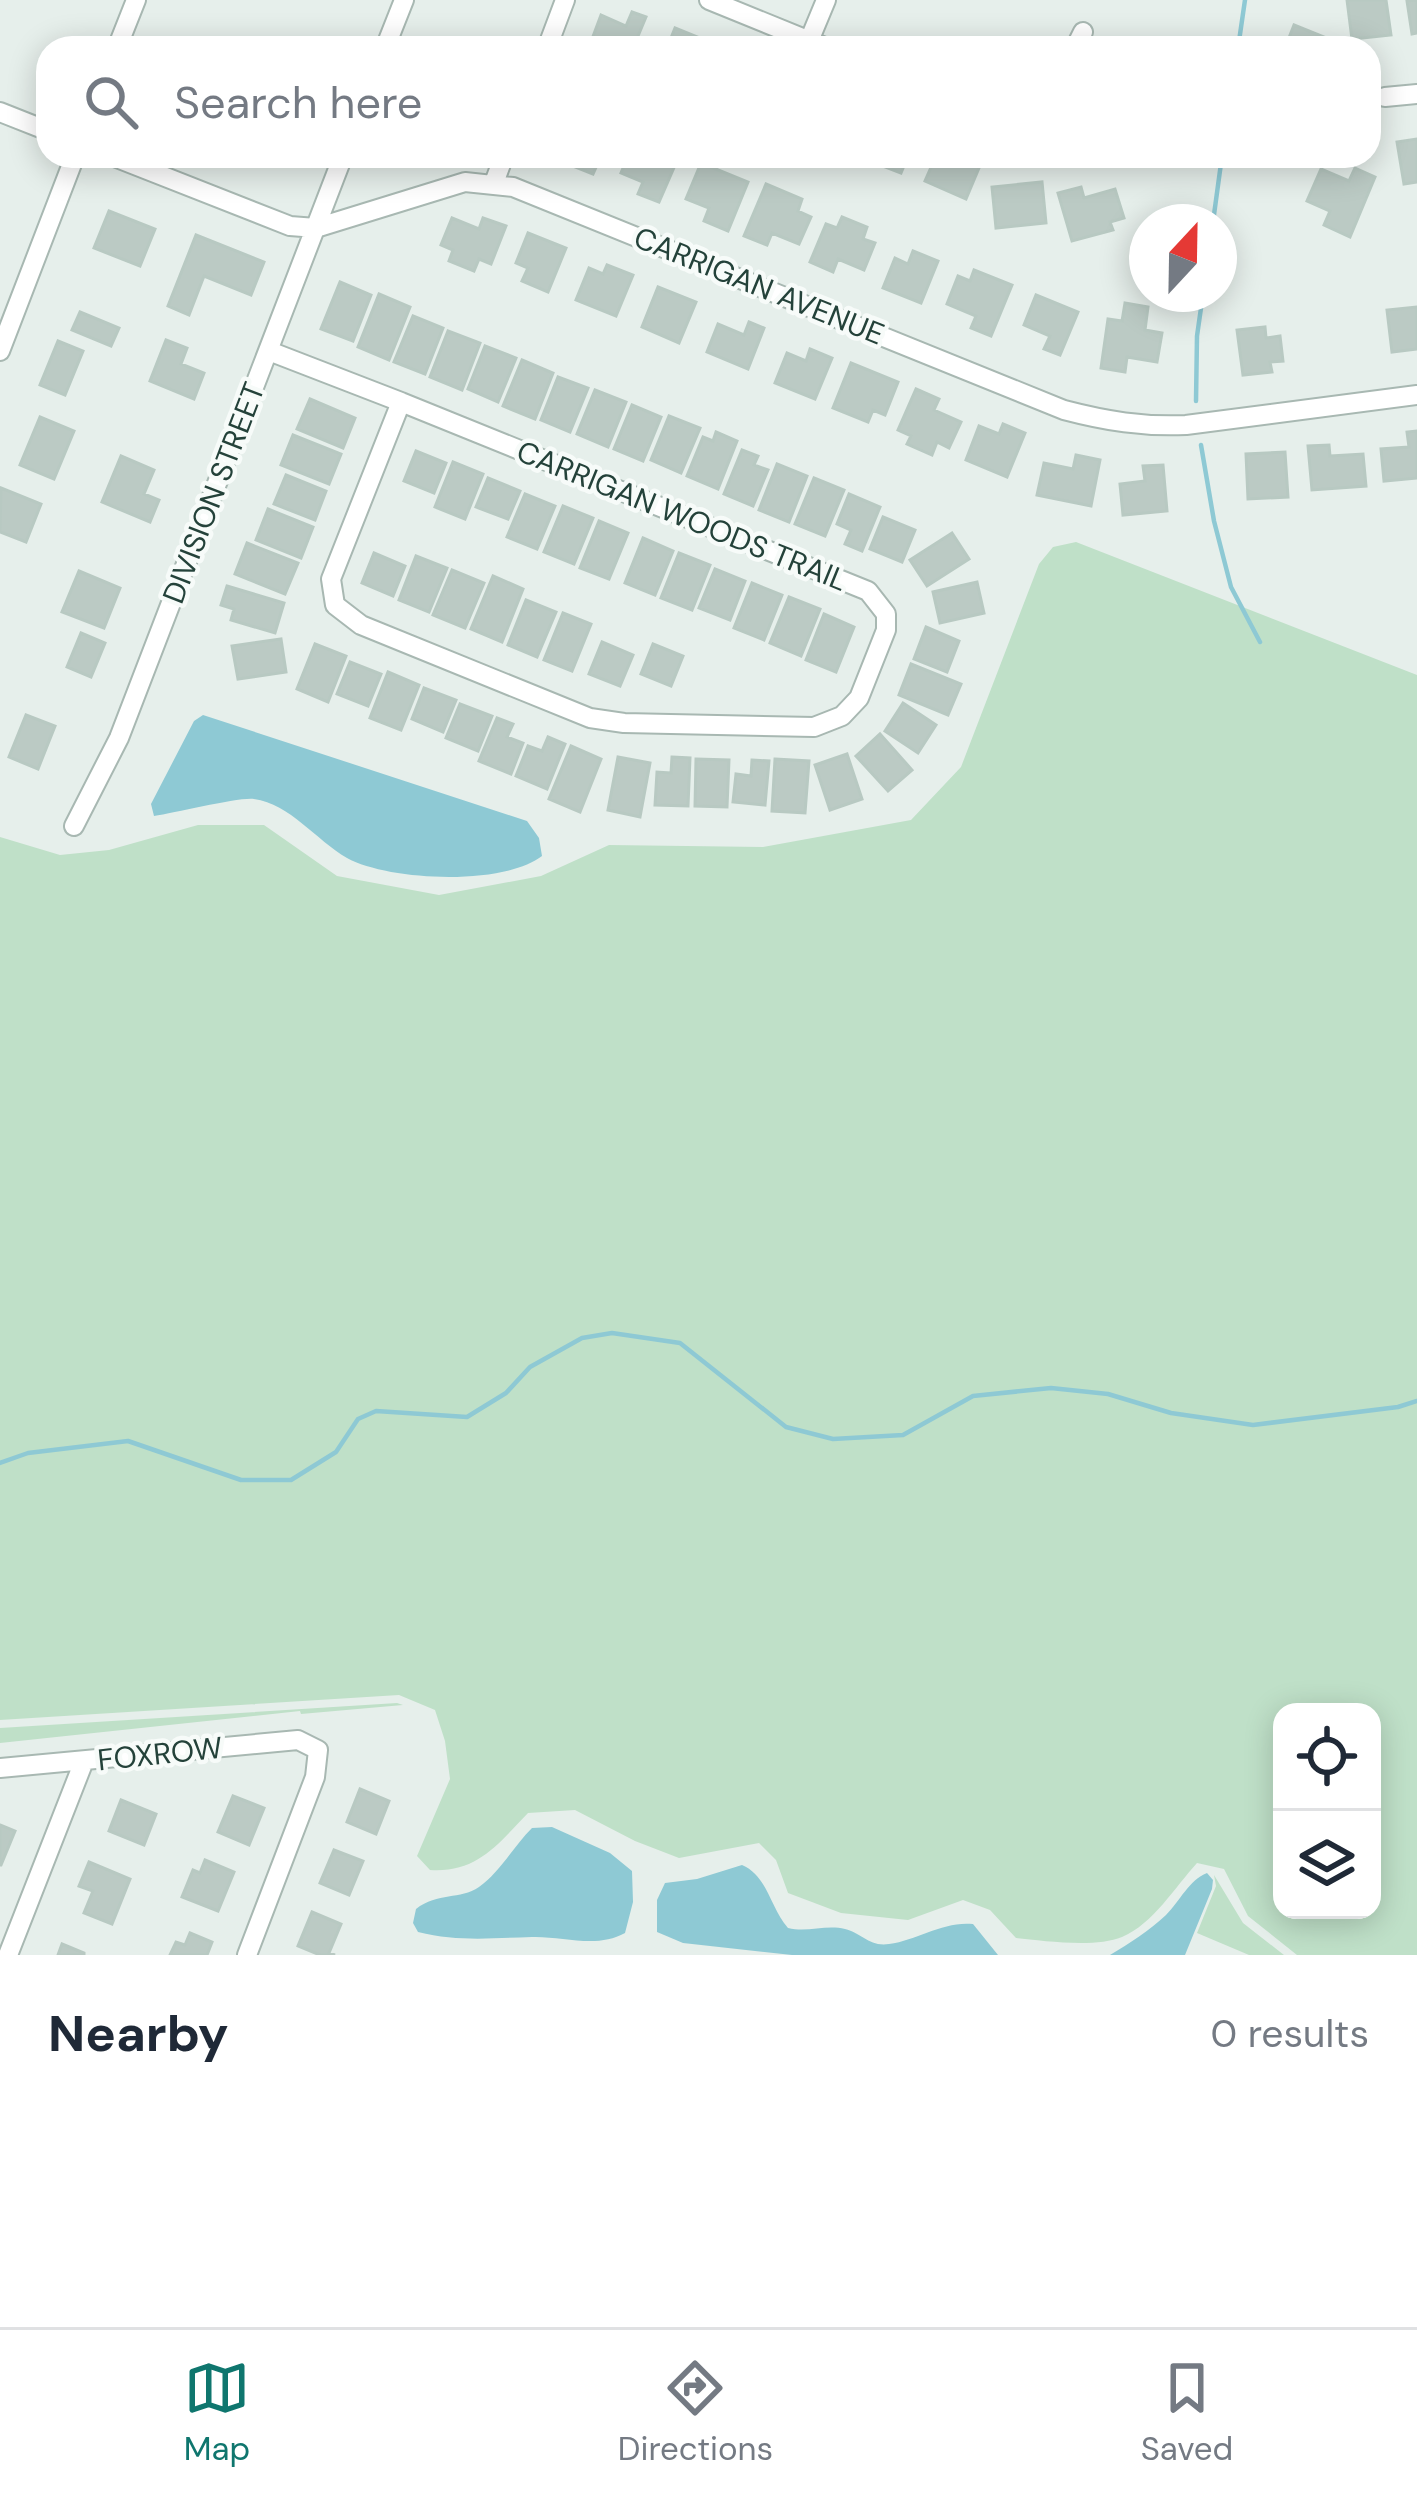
<!DOCTYPE html>
<style>
:root{--surface:#fff;--page:#f6f6f7;--text:#1f2937;--muted:#747a83;--line:#e0e1e3;--accent:#0f766e}
body{margin:0;font-family:"DM Sans",sans-serif;background:var(--page);color:var(--text)}
.controls{position:absolute;right:36px;bottom:36px;display:grid;overflow:hidden;border-radius:24px;box-shadow:0 6px 30px #0003}
.controls button{width:108px;height:108px;display:grid;place-items:center;padding:0;border:0;border-bottom:3px solid var(--line);background:var(--surface);color:var(--text);font:60px sans-serif}
.compass{position:absolute;left:1129px;top:204px;width:108px;height:108px;border-radius:50%;background:var(--surface);box-shadow:0 6px 30px #0003;rotate:22deg}
.list{margin:0;padding:0;list-style:none}
h2{display:flex;justify-content:space-between;align-items:center;height:156px;margin:0;padding:0 48px;font-size:51px}
h2 small{font-size:39px;font-weight:400;color:var(--muted)}
.icon{flex:none;width:66px;height:66px;fill:none;stroke:currentColor;stroke-width:2;stroke-linecap:round;stroke-linejoin:round}
.map{position:relative;flex:none;width:1417px;height:1955px;overflow:hidden}
.search{position:absolute;background:var(--surface);box-shadow:0 6px 30px #0003;left:36px;right:36px;top:36px;height:132px;display:flex;align-items:center;gap:30px;box-sizing:border-box;padding:0 42px;border-radius:36px;color:var(--muted);font-size:45px}
.sheet{height:372px;background:var(--surface)}
nav{display:flex;justify-content:space-around;align-items:center;box-sizing:border-box;height:168px;border-top:3px solid var(--line);background:var(--surface);font-size:33px;color:var(--muted)}
nav a{display:grid;justify-items:center;gap:6px}
nav .on{color:var(--accent)}
.map>svg:first-child{display:block}
.green{fill:#bfe0c8;fill-rule:evenodd}
.water{fill:#8ec9d4}
.lines{fill:none;stroke-linecap:round;stroke-linejoin:round}
.stream{stroke:#8ec9d4;stroke-width:4.5}
.building{fill:#bbcac4;stroke:#b8c9c2;stroke-width:3}
.street-casing{stroke:#a8b8b2;stroke-width:22}
.street{stroke:#fff;stroke-width:18}
.labels{text-anchor:middle;stroke-width:9;stroke-linejoin:round;paint-order:stroke}
.street-label{font-size:30px;fill:#24423a;stroke:#f7fbf9}
</style>
<div class="map">
<svg width="1417" height="1955" viewBox="0 0 1417 1955">
<rect width="100%" height="100%" fill="#e6efeb"/>
<path class="green" d="M1076,542L1417,675V1955H1297L1248,1916L1224,1869L1197,1863C1175,1887 1153,1924 1122,1937C1096,1948 1044,1941 1016,1938L990,1910L963,1900L908,1920L841,1913L788,1893L776,1860L759,1843L679,1858L635,1841L575,1810L528,1813C497,1845 477,1873 430,1870L417,1856L450,1779L445,1741L435,1710L399,1695L0,1720V837L60,855L109,850L198,825H264L337,876L439,895L541,876L609,845L763,847L911,820L961,767L1039,564L1053,547ZM1282,1712H1372V1910H1282Z
M397,1703L403,1705L301,1714L300,1711L0,1743V1728Z
M1214,1875L1243,1923L1284,1955H1249L1197,1933L1216,1886Z"/>
<path class="water" d="M203,715L527,821L539,838L542,856C503,886 389,881 347,858C316,840 290,804 254,799C239,797 175,813 154,816L151,804L194,721Z
M552,1827L610,1853L632,1871L633,1902L625,1933C597,1949 563,1936 532,1937C492,1938 458,1942 418,1932L413,1923L416,1909C438,1892 460,1900 479,1887C499,1873 514,1846 532,1828Z
M742,1865C768,1876 770,1908 788,1928C808,1933 826,1924 845,1929C862,1933 869,1947 889,1944C918,1940 943,1921 973,1924L998,1955H792L683,1943L657,1932V1900L665,1883L697,1879Z
M1207,1873L1213,1880L1212,1889L1185,1955H1110C1130,1943 1149,1931 1166,1915C1180,1901 1189,1880 1207,1873Z"/>
<g class="lines">
<path class="stream" d="M1238,48L1245,0
M1213,222L1222,156
M1196,401L1197,336L1203,294
M1201,445L1214,521L1231,587L1260,642
M0,1463L28,1453L128,1441L241,1480H291L336,1452L358,1419L376,1411L467,1417L506,1393L530,1367L582,1338L612,1333L680,1343L786,1427L833,1439L903,1435L973,1396L1051,1388L1108,1394L1171,1413L1253,1425L1398,1407L1417,1401"/>
</g>
<path class="building" d="M1347,0H1386L1391,35L1352,39Z
M1417,0V33L1412,34L1407,1Z
M632,12L646,17L633,48H606L591,42L601,15L626,26Z
M1294,25L1339,43L1337,48H1285Z
M675,28L700,38L696,48H667Z
M1417,139V182L1404,184L1397,142Z
M579,156H601L593,174L575,167Z
M628,156H679L659,202L638,194L643,182L621,173Z
M857,156H908L901,173Z
M936,156H984L966,199L925,181Z
M701,163L748,182L728,231L704,221L709,208L686,199Z
M1355,168L1375,177L1350,237L1324,225L1330,211L1307,201L1321,169L1349,181Z
M1042,182L1046,223L996,228L992,187Z
M766,184L802,199L798,211L811,217L799,244L772,233L767,245L744,236Z
M1081,187L1084,198L1115,189L1124,218L1110,222L1113,230L1072,241L1058,193Z
M109,211L155,229L140,266L94,248Z
M842,217L867,227L863,239L875,243L864,270L838,259L833,272L810,262L826,224L837,228Z
M452,218L479,229L483,218L506,226L491,264L479,259L474,271L449,261L453,250L441,245Z
M528,233L566,248L548,292L522,281L528,268L516,263Z
M196,235L264,262L251,295L204,276L189,315L168,306Z
M913,251L938,261L921,303L883,288L895,258L908,264Z
M607,265L633,275L616,316L576,300L589,268L603,274Z
M974,270L1012,285L991,336L971,328L976,316L947,304L958,276L970,281Z
M340,282L371,295L353,341L321,329Z
M658,287L696,302L679,343L642,327Z
M379,294L410,307L389,360L358,347Z
M1036,295L1078,312L1060,355L1044,349L1050,336L1024,325Z
M1125,303L1148,307L1145,330L1162,333L1157,362L1127,357L1125,372L1101,368L1108,319L1122,321Z
M1417,307V349L1392,352L1387,310Z
M80,312L119,328L111,346L72,330Z
M413,316L443,328L425,374L394,362Z
M749,322L764,328L748,369L707,352L718,324L744,335Z
M1265,327L1266,338L1280,336L1283,361L1270,362L1272,372L1243,375L1237,330Z
M448,331L480,343L462,390L430,377Z
M166,340L187,348L181,364L204,373L194,399L150,381Z
M58,341L83,351L65,395L40,385Z
M485,346L516,358L498,402L468,389Z
M810,349L832,358L815,399L775,383L787,353L806,361Z
M522,360L553,373L535,419L503,406Z
M851,363L898,382L885,415L873,410L868,422L833,408Z
M558,377L588,388L570,432L541,420Z
M916,389L939,399L934,410L961,422L949,448L937,442L932,455L907,444L911,436L898,430Z
M595,390L626,402L608,447L577,434Z
M310,399L355,418L343,448L297,429Z
M632,405L661,417L643,461L614,449Z
M669,416L700,428L681,473L651,460Z
M40,417L74,431L54,479L20,465Z
M1003,424L1025,433L1007,477L966,460L979,426L999,434Z
M1417,431V478L1384,481L1381,449L1409,447L1407,432Z
M716,432L737,441L718,489L687,476L703,437L713,441Z
M293,435L341,454L329,484L281,465Z
M1329,445L1330,456L1363,454L1366,486L1312,490L1308,446Z
M742,450L758,456L754,465L768,470L753,506L724,494Z
M416,451L446,463L434,493L404,481Z
M1285,452L1288,497L1248,499L1246,454Z
M1076,455L1100,460L1091,506L1037,495L1044,463L1073,469Z
M121,456L154,470L144,494L159,500L150,522L102,502Z
M453,462L483,474L465,519L435,507Z
M777,464L807,476L789,522L759,510Z
M1163,465L1167,511L1123,515L1120,484L1145,481L1143,466Z
M286,475L326,491L315,520L274,504Z
M488,478L520,491L508,519L476,507Z
M814,478L844,490L825,536L795,524Z
M1,488L41,504L26,542L0,532Z
M525,494L555,506L537,549L507,537Z
M849,494L880,507L862,551L845,544L851,530L837,524Z
M563,506L593,518L574,564L544,552Z
M268,509L313,527L301,558L256,540Z
M883,517L915,530L902,562L870,549Z
M599,521L628,533L609,579L580,568Z
M952,533L969,559L927,586L910,560Z
M643,538L673,551L655,595L625,583Z
M247,543L298,563L285,594L235,574Z
M374,553L405,566L393,596L362,583Z
M679,553L710,565L692,610L661,598Z
M416,556L447,568L429,612L399,600Z
M715,569L745,581L730,620L699,608Z
M452,570L484,583L465,628L433,615Z
M79,571L120,588L104,628L62,612Z
M493,576L523,589L502,642L471,629Z
M977,582L984,613L940,623L933,592Z
M752,583L782,595L764,640L734,628Z
M227,586L284,603L275,633L231,620L234,609L221,605Z
M789,597L820,609L801,656L770,643Z
M526,600L556,612L537,657L508,645Z
M563,613L591,624L572,671L544,660Z
M824,614L854,627L836,672L806,660Z
M926,627L959,641L947,672L914,659Z
M81,633L105,643L91,677L67,667Z
M281,639L286,672L238,679L232,646Z
M602,642L633,655L620,686L589,674Z
M315,644L346,656L328,702L297,689Z
M653,644L683,656L671,686L641,674Z
M350,662L381,674L368,706L337,694Z
M911,664L961,684L948,715L899,695Z
M388,672L419,685L401,730L370,718Z
M424,688L456,700L443,732L412,719Z
M903,703L936,725L918,753L885,731Z
M460,704L492,716L478,751L446,738Z
M26,715L55,726L38,769L9,757Z
M497,718L513,724L507,737L523,743L511,774L479,761Z
M880,734L912,770L888,791L856,756Z
M548,737L565,744L547,789L516,776L528,746L542,751Z
M571,746L601,759L580,812L549,799Z
M847,754L862,799L830,810L815,765Z
M618,757L650,763L640,817L608,810Z
M672,757L690,758L688,806L655,805L657,772L671,773Z
M696,759L729,760L727,807L695,806Z
M775,759L809,761L805,813L772,811Z
M752,760L769,761L765,805L733,802L736,774L751,776Z
M360,1789L389,1801L376,1834L347,1822Z
M233,1796L264,1808L249,1845L218,1832Z
M121,1800L156,1814L144,1845L109,1831Z
M0,1825L15,1831L1,1865H0Z
M334,1850L363,1861L349,1895L320,1883Z
M205,1860L234,1872L218,1911L182,1897L193,1870L200,1873Z
M89,1862L130,1879L112,1924L84,1913L93,1891L79,1886Z
M312,1912L341,1924L329,1953L335,1955H320L298,1946Z
M190,1933L212,1942L207,1955H170L176,1942L185,1945Z
M62,1944L84,1953V1955H58Z"/>
<g class="lines">
<g class="street-casing">
<path id="street" d="M709,0L827,48
M809,41L826,0
M117,48L136,0
M385,48L404,0
M547,48L565,0
M1075,48L1083,32
M1385,97L1417,94
M0,112L48,131
M112,156L290,226L316,228L465,182L513,187L1064,410C1106,421 1143,427 1186,425L1417,395
M494,183L504,156
M0,351L75,156
M269,351L401,402
M401,402L868,591L886,614V630L859,698L842,716L814,727L624,723L590,718L361,625L335,605L331,579Z
M74,826L119,738L343,156
M0,1768L298,1740L318,1750L315,1777L247,1955
M8,1955L84,1761"/>
</g>
<use href="#street" class="street"/>
</g>
<g class="labels">
<g class="street-label">
<text transform="translate(759 286) rotate(22)" y="10">CARRIGAN AVENUE</text>
<text transform="translate(214 493) rotate(-69)" y="10">DIVISION STREET</text>
<text transform="translate(682 516) rotate(22)" y="10">CARRIGAN WOODS TRAIL</text>
<text transform="translate(160 1754) rotate(-6)" y="10">FOXROW</text>
</g>
</g>
</svg>
<div class="controls">
<button><svg class="icon" aria-label="locate" viewBox="0 0 24 24"><circle cx="12" cy="12" r="6"/><path d="M12 2v4M12 18v4M2 12h4M18 12h4"/></svg></button>
<button><svg class="icon" aria-label="layers" viewBox="0 0 24 24"><path d="M12 4l9 5-9 5-9-5zM3 14l9 5 9-5"/></svg></button>
</div>
<svg class="compass" viewBox="-18 -18 36 36"><path d="M0-13l5 13h-10z" fill="#e53935"/><path d="M0 13l5-13h-10z" fill="#747a83"/></svg>
<div class="search"><svg class="icon" aria-label="search" viewBox="0 0 24 24"><circle cx="10" cy="10" r="6"/><path d="M15 15l6 6"/></svg>Search here</div>
</div>
<section class="sheet">
<h2>Nearby<small>0 results</small></h2>
<ul class="list">
</ul>
</section>
<nav>
<a class="on"><svg class="icon" aria-label="map" viewBox="0 0 24 24"><path d="M3 6l6-2 6 2 6-2v14l-6 2-6-2-6 2zM9 4v14M15 6v14"/></svg>Map</a>
<a><svg class="icon" aria-label="directions" viewBox="0 0 24 24"><path d="M12 3l9 9-9 9-9-9zM9 14v-3h6M13 9l2 2-2 2"/></svg>Directions</a>
<a><svg class="icon" aria-label="saved" viewBox="0 0 24 24"><path d="M7 4h10v16l-5-4-5 4z"/></svg>Saved</a>
</nav>
